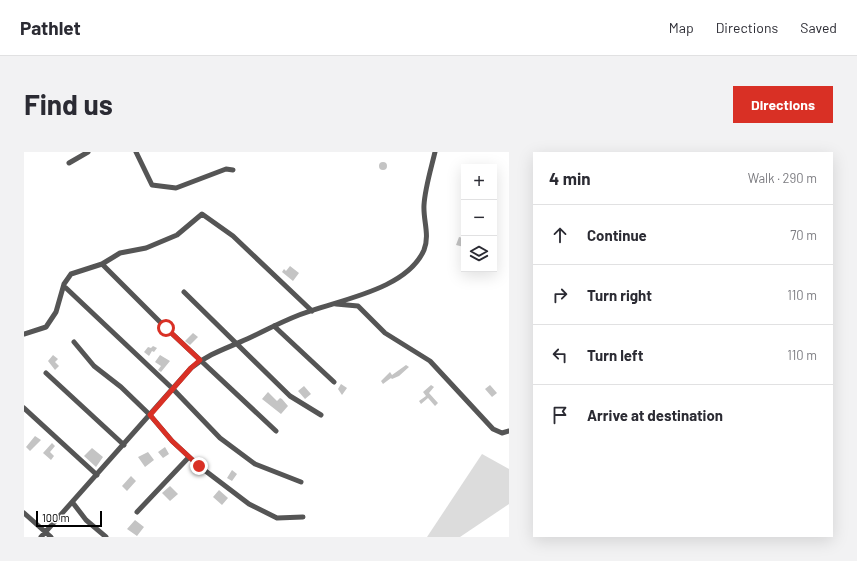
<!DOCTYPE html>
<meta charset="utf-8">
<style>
:root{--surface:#fff;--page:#f2f2f3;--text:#2b2b33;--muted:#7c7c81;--line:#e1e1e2;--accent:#d93025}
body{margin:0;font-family:Barlow,sans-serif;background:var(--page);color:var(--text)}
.controls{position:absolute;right:12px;top:12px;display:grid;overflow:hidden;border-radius:0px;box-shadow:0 4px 16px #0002}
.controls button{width:36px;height:36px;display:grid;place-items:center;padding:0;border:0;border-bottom:1px solid var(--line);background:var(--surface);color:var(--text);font:20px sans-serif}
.scale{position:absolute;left:12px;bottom:10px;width:66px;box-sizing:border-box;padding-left:4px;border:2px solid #000;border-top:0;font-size:11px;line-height:14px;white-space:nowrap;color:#000;-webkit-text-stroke:3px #fff;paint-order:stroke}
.stop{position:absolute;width:12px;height:12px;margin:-9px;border:3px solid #d93025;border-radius:50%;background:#fff}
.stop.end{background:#d93025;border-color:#fff;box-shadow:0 1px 4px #0008}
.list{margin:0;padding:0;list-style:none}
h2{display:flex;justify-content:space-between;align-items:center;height:52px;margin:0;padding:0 16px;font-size:17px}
h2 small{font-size:13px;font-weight:400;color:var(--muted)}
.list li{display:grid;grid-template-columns:26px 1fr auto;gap:12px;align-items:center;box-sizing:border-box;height:60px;padding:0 16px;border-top:1px solid var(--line)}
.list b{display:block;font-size:15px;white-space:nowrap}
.list em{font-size:13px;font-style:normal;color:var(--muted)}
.icon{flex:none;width:22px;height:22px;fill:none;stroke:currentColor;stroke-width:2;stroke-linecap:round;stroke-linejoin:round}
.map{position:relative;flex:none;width:485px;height:385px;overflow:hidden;border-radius:0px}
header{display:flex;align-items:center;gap:24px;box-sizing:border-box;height:56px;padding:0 20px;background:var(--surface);border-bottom:1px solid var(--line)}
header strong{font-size:19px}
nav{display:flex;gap:22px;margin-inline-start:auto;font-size:14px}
.intro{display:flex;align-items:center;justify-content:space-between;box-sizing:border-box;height:96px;padding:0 24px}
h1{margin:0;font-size:28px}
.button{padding:10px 18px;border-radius:0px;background:var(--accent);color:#fff;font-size:14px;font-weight:700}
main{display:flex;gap:24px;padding:0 24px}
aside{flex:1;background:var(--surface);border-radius:0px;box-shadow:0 4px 16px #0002}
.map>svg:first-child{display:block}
.green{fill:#dcdcdc}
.building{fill:#c4c4c4}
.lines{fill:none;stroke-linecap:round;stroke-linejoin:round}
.minor{stroke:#555;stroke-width:5}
.route{stroke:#d93025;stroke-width:5}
</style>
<header>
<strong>Pathlet</strong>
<nav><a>Map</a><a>Directions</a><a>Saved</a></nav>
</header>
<div class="intro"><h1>Find us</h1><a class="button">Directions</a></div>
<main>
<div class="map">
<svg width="485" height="385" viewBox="0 0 485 385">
<rect width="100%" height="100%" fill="#fff"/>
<path class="green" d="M458,302L485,317V352L436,385H403Z"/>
<path class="building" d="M355 14a4 4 0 1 1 8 0a4 4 0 1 1-8 0Z
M435,85L439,86L440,95L432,93Z
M266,114L275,121L269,129L258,120L260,117L262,119Z
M169,181L174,185L166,193L161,189Z
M129,194L133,196L130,200L128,199L125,204L120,200L124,195L127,196Z
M29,203L34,207L31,210L35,214L31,218L24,209Z
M136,203L146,209L137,220L134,218L137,214L131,210Z
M382,213L385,215L375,224L368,227L367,226L359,232L357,229L366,220L368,223Z
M317,232L323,236L318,243L314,237Z
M407,233L410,235L405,241L414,251L411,254L404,246L397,252L395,249L402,244L399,240Z
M466,233L473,241L468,245L461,237Z
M280,234L287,242L281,247L274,239Z
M244,240L253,249L256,246L258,247L264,254L257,262L238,247Z
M11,284L17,288L6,299L2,295Z
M28,291L31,294L26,300L30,304L27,308L19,301Z
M141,295L145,302L139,306L134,300Z
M68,296L79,305L72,315L60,304Z
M124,300L130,308L121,315L114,305Z
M208,318L213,322L208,329L203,326Z
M107,324L112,329L103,339L98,334Z
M146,334L154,342L146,349L138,341Z
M195,338L204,346L198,353L189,345Z
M111,368L120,375L113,384L103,377Z"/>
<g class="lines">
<path class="minor" d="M112,0L128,33L152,36L202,17L209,18
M45,11L64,0
M78,112L142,176L252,279
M42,136L149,237L196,286L231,312L277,330
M160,140L266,244L297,263
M312,152L334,154L361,181L406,209L469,277L478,281L485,279
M250,174L310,230
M0,182L22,175L32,160L40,132L47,122L78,112L96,101L122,96L153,83L178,62L209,84L288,159
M50,190L70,214L97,235L126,263L148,289L175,314L225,352L253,366L279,365
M22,221L100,293
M0,256L73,323
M49,351L62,368L82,385
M113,360L165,305
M0,361L27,385
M17,385L167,216C186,201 201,197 223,187C240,179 257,170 275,163C312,148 382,139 400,98C406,83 399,68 400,53C401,36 407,17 411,0"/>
</g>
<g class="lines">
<path class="route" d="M142,176L176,208L167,216L126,263L148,289L175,314"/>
</g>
</svg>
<div class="controls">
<button>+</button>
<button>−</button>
<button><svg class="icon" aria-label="layers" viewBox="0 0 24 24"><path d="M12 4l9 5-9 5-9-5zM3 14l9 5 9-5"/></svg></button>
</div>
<div class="scale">100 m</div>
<div class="stop" style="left:142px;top:176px"></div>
<div class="stop end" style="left:175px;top:314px"></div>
</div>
<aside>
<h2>4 min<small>Walk · 290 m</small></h2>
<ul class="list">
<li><svg class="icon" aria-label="ahead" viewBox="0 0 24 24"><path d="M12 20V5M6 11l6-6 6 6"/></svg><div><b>Continue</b></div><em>70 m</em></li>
<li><svg class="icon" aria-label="right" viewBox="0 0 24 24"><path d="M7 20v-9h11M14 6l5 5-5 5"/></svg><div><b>Turn right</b></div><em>110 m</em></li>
<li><svg class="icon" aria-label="left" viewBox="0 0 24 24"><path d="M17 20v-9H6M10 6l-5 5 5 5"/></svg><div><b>Turn left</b></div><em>110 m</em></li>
<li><svg class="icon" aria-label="arrive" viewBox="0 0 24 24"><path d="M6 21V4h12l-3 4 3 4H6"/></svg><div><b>Arrive at destination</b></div></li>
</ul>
</aside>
</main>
